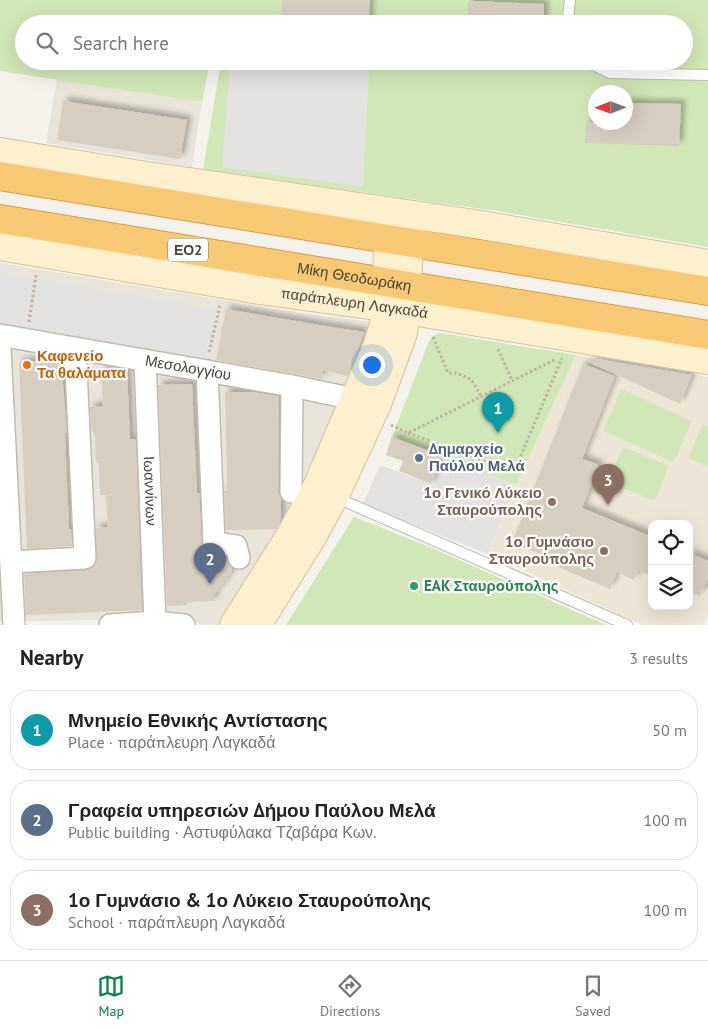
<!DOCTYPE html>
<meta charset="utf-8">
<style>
:root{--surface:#fff;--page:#f6f6f6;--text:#222;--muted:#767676;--line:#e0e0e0;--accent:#0b8043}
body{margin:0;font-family:"PT Sans",sans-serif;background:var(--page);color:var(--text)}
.controls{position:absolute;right:15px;bottom:15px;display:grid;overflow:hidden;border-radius:10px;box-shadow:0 5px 20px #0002}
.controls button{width:45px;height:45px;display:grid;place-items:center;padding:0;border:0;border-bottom:1px solid var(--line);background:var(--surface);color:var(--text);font:25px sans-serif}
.compass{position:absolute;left:588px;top:85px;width:45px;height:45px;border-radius:50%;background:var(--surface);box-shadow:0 5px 20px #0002;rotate:269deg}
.you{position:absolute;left:371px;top:364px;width:18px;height:18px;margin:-12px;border:4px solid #fff;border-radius:50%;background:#1a73e8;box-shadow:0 0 0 8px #1a73e833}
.badge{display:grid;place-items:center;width:32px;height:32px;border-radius:50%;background:var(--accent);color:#fff;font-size:16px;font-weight:700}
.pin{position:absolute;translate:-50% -41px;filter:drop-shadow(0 1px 2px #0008)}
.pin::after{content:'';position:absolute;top:26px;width:18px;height:15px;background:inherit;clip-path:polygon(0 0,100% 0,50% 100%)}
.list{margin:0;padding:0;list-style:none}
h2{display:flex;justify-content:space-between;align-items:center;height:65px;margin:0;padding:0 20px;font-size:21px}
h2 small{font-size:16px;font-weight:400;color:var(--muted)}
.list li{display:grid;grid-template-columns:32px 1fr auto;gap:15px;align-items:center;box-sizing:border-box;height:80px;margin:0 10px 10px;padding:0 10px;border:1px solid var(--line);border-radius:20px}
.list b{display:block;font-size:19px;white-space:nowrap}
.list p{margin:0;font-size:16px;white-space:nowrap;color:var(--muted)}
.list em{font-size:16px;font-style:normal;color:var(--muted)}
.icon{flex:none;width:28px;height:28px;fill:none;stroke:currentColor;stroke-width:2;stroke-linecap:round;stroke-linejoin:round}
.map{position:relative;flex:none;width:708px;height:625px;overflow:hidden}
.search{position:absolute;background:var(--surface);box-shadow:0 5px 20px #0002;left:15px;right:15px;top:15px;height:55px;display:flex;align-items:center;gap:12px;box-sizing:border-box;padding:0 18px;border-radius:28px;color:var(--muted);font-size:19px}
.sheet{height:335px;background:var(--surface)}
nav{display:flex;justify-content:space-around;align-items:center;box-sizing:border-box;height:70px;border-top:1px solid var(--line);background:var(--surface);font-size:14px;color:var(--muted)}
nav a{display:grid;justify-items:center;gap:2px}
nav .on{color:var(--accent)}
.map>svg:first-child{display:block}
.residential{fill:#e9e4da}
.education{fill:#ede6d6;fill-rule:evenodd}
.green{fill:#d2e7b7;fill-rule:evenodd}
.parking{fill:#e4e2e0}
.building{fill:#d6cec1;filter:url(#shadow)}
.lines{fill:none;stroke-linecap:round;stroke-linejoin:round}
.lane-casing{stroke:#c1baae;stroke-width:12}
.street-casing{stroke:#c1baae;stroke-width:24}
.secondary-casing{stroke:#d3c49d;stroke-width:30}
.highway-casing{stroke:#d89e43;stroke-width:30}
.path{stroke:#c2b5a0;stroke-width:3;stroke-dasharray:2.5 2.5;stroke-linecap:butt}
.lane{stroke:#fff;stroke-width:10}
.street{stroke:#fff;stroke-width:21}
.secondary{stroke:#fdf0ce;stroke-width:28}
.highway{stroke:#f8c974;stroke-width:28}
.food-dot{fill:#e8710a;stroke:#fff;stroke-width:2}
.service-dot{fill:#5c6f8a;stroke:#fff;stroke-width:2}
.education-dot{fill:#8d6e63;stroke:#fff;stroke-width:2}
.leisure-dot{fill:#2e9e5b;stroke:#fff;stroke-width:2}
.labels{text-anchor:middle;stroke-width:4.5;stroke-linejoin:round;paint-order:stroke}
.shield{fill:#fff;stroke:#807b74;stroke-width:1}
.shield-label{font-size:14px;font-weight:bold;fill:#4a4339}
.street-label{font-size:15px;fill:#4a4339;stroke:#fff}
.food-label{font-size:15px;font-weight:bold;fill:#c56008;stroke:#fff;text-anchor:start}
.service-label{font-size:15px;font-weight:bold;fill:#4e5e75;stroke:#fff;text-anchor:start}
.education-label{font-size:15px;font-weight:bold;fill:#785e54;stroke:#fff;text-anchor:end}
.leisure-label{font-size:15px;font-weight:bold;fill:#27864d;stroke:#fff;text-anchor:start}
</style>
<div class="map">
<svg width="708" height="625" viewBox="0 0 708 625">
<defs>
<filter id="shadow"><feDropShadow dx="4.5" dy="-4.5" stdDeviation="2.5" flood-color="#0004"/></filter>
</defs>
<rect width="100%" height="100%" fill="#f5f2ec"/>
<path class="residential" d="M57,79L202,102L192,167L46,143Z
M0,263L300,313L371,322L347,391L276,532L225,625H203L182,618L0,622Z"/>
<path class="education" d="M576,355L708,377V614L703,625H643L487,554L516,485ZM652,524H689V606H652Z"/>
<path class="green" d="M0,0H708V247L497,211L203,170L221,61H684V24H24V61H210L202,102L0,71ZM596,92H626V122H596Z
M440,333L576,355L516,485L392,437L429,341L432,336Z
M621,389L692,421L674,462L603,431Z
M703,424L708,426V467L688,458Z
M623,447L669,466L655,501L608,482Z
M354,517L430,547L606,625H286Z"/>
<path class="parking" d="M230,64L369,71L363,187L222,167Z
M0,272L222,310L210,365L0,331Z
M442,456L516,485L487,554L363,504L380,465L431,484Z"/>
<path class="building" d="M282,0H370L369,24H282Z
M468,1L544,4V24H468Z
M63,101L187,120L180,159L57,140Z
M626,103L681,104L679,146L585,143L586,122H626Z
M226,309L331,327L364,332L348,376L323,370L322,379L216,360Z
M591,358L692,375L680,404L589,362Z
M61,360L67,433H65L69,529H71L72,546L27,549L19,362Z
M583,364L615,376L582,459L599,465L582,508L652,537V576L638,570L634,580L617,572L610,589L551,564L553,559L512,543Z
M123,369L127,370L130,439H136L142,610L26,615L24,574L86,570L92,568L96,563V528L108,527L106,495H100L99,463H96L95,435L92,432L90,407L103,406L101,370Z
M192,384L197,493H199L202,544L203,549L209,554V559L226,558L232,568V572L214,595V601L187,602V605L167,606L158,385Z
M225,392H253L279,396L278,492L281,499V520L276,529L226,530L224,491H227V473Z
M392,437L442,456L431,484L399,471L403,461L386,455Z
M689,553L708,561V577L700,596L689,591Z"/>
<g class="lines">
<g class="lane-casing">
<path id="lane" d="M567,24L570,0
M585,61L610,73L708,75
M335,497L627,625"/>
</g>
<g class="street-casing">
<g id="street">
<path id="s1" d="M0,335L292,386L369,402"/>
<path d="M0,349L14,625"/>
<path id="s2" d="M145,360L155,622"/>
<path d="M207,371L214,543L236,546L239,558"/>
<path d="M291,492L292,386"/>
<path d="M11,562L85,558L75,348"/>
<path d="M110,625L155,622L184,625"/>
</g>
</g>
<g class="secondary-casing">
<g id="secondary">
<path d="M0,152L141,175L475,224L708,264"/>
<path id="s3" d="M0,246L260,290L406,310L708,360"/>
<path d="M234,625L290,536L316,489L377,347L386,318L389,215"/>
<path d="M257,625L312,537L334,497L377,404L403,333L406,310L410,218"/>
</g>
</g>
<g class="highway-casing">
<g id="highway">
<path d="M0,176L708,291"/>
<path id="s4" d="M0,219L708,335"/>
</g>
</g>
<path class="path" d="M29,322L36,275
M433,337L448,373H456L471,379L481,396
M498,349L512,380
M209,352L220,305
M391,425L408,433L556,359
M408,433L514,472L562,358"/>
<use href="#lane" class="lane"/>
<use href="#street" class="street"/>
<use href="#secondary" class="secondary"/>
<use href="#highway" class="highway"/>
</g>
<circle class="food-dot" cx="27" cy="365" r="5"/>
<circle class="service-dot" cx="419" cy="458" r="5"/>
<g class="education-dot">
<circle cx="552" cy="502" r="5"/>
<circle cx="604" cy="551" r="5"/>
</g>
<circle class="leisure-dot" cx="414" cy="586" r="5"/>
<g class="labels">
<rect class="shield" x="168" y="238.5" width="40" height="23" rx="4"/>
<g class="shield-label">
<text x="188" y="255">ΕΟ2</text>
</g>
<g class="street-label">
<text dy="5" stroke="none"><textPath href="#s4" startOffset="359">Μίκη Θεοδωράκη</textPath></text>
<text dy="5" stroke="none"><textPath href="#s3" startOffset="359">παράπλευρη Λαγκαδά</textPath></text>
<text dy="5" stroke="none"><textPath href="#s1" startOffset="191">Μεσολογγίου</textPath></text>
<text dy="5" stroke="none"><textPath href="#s2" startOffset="131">Ιωαννίνων</textPath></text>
</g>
<g class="food-label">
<text x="37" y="361">Καφενείο<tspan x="37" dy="17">Τα θαλάματα</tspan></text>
</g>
<g class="service-label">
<text x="429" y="454">Δημαρχείο<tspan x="429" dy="17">Παύλου Μελά</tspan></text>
</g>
<g class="education-label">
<text x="542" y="498">1ο Γενικό Λύκειο<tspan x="542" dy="17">Σταυρούπολης</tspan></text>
<text x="594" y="547">1ο Γυμνάσιο<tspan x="594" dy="17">Σταυρούπολης</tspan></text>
</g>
<g class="leisure-label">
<text x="424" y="591">EAK Σταυρούπολης</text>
</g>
</g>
</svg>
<div class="controls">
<button><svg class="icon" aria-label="locate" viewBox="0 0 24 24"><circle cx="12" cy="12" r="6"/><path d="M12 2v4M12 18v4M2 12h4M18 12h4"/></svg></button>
<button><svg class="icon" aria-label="layers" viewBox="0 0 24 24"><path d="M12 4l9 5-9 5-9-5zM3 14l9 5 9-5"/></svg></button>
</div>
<svg class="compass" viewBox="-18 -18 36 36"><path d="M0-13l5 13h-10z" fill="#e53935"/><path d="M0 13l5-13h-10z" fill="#767676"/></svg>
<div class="you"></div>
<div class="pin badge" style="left:498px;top:433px;background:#0f9aa8">1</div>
<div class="pin badge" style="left:210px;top:584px;background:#5c6f8a">2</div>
<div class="pin badge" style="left:608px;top:505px;background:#8d6e63">3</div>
<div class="search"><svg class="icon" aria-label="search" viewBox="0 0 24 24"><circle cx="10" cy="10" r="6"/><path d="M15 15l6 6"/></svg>Search here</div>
</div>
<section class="sheet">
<h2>Nearby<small>3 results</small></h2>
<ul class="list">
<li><span class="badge" style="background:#0f9aa8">1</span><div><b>Μνημείο Εθνικής Αντίστασης</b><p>Place · παράπλευρη Λαγκαδά</p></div><em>50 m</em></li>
<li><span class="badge" style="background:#5c6f8a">2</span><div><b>Γραφεία υπηρεσιών Δήμου Παύλου Μελά</b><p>Public building · Αστυφύλακα Τζαβάρα Κων.</p></div><em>100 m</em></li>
<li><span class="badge" style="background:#8d6e63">3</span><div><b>1ο Γυμνάσιο &amp; 1ο Λύκειο Σταυρούπολης</b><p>School · παράπλευρη Λαγκαδά</p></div><em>100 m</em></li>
</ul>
</section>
<nav>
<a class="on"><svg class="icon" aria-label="map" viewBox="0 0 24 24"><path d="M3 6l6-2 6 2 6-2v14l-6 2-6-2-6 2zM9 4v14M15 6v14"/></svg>Map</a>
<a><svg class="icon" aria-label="directions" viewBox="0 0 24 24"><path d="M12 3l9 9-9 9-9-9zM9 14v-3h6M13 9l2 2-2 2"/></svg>Directions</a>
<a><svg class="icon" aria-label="saved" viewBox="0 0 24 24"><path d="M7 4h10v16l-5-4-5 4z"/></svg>Saved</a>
</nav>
